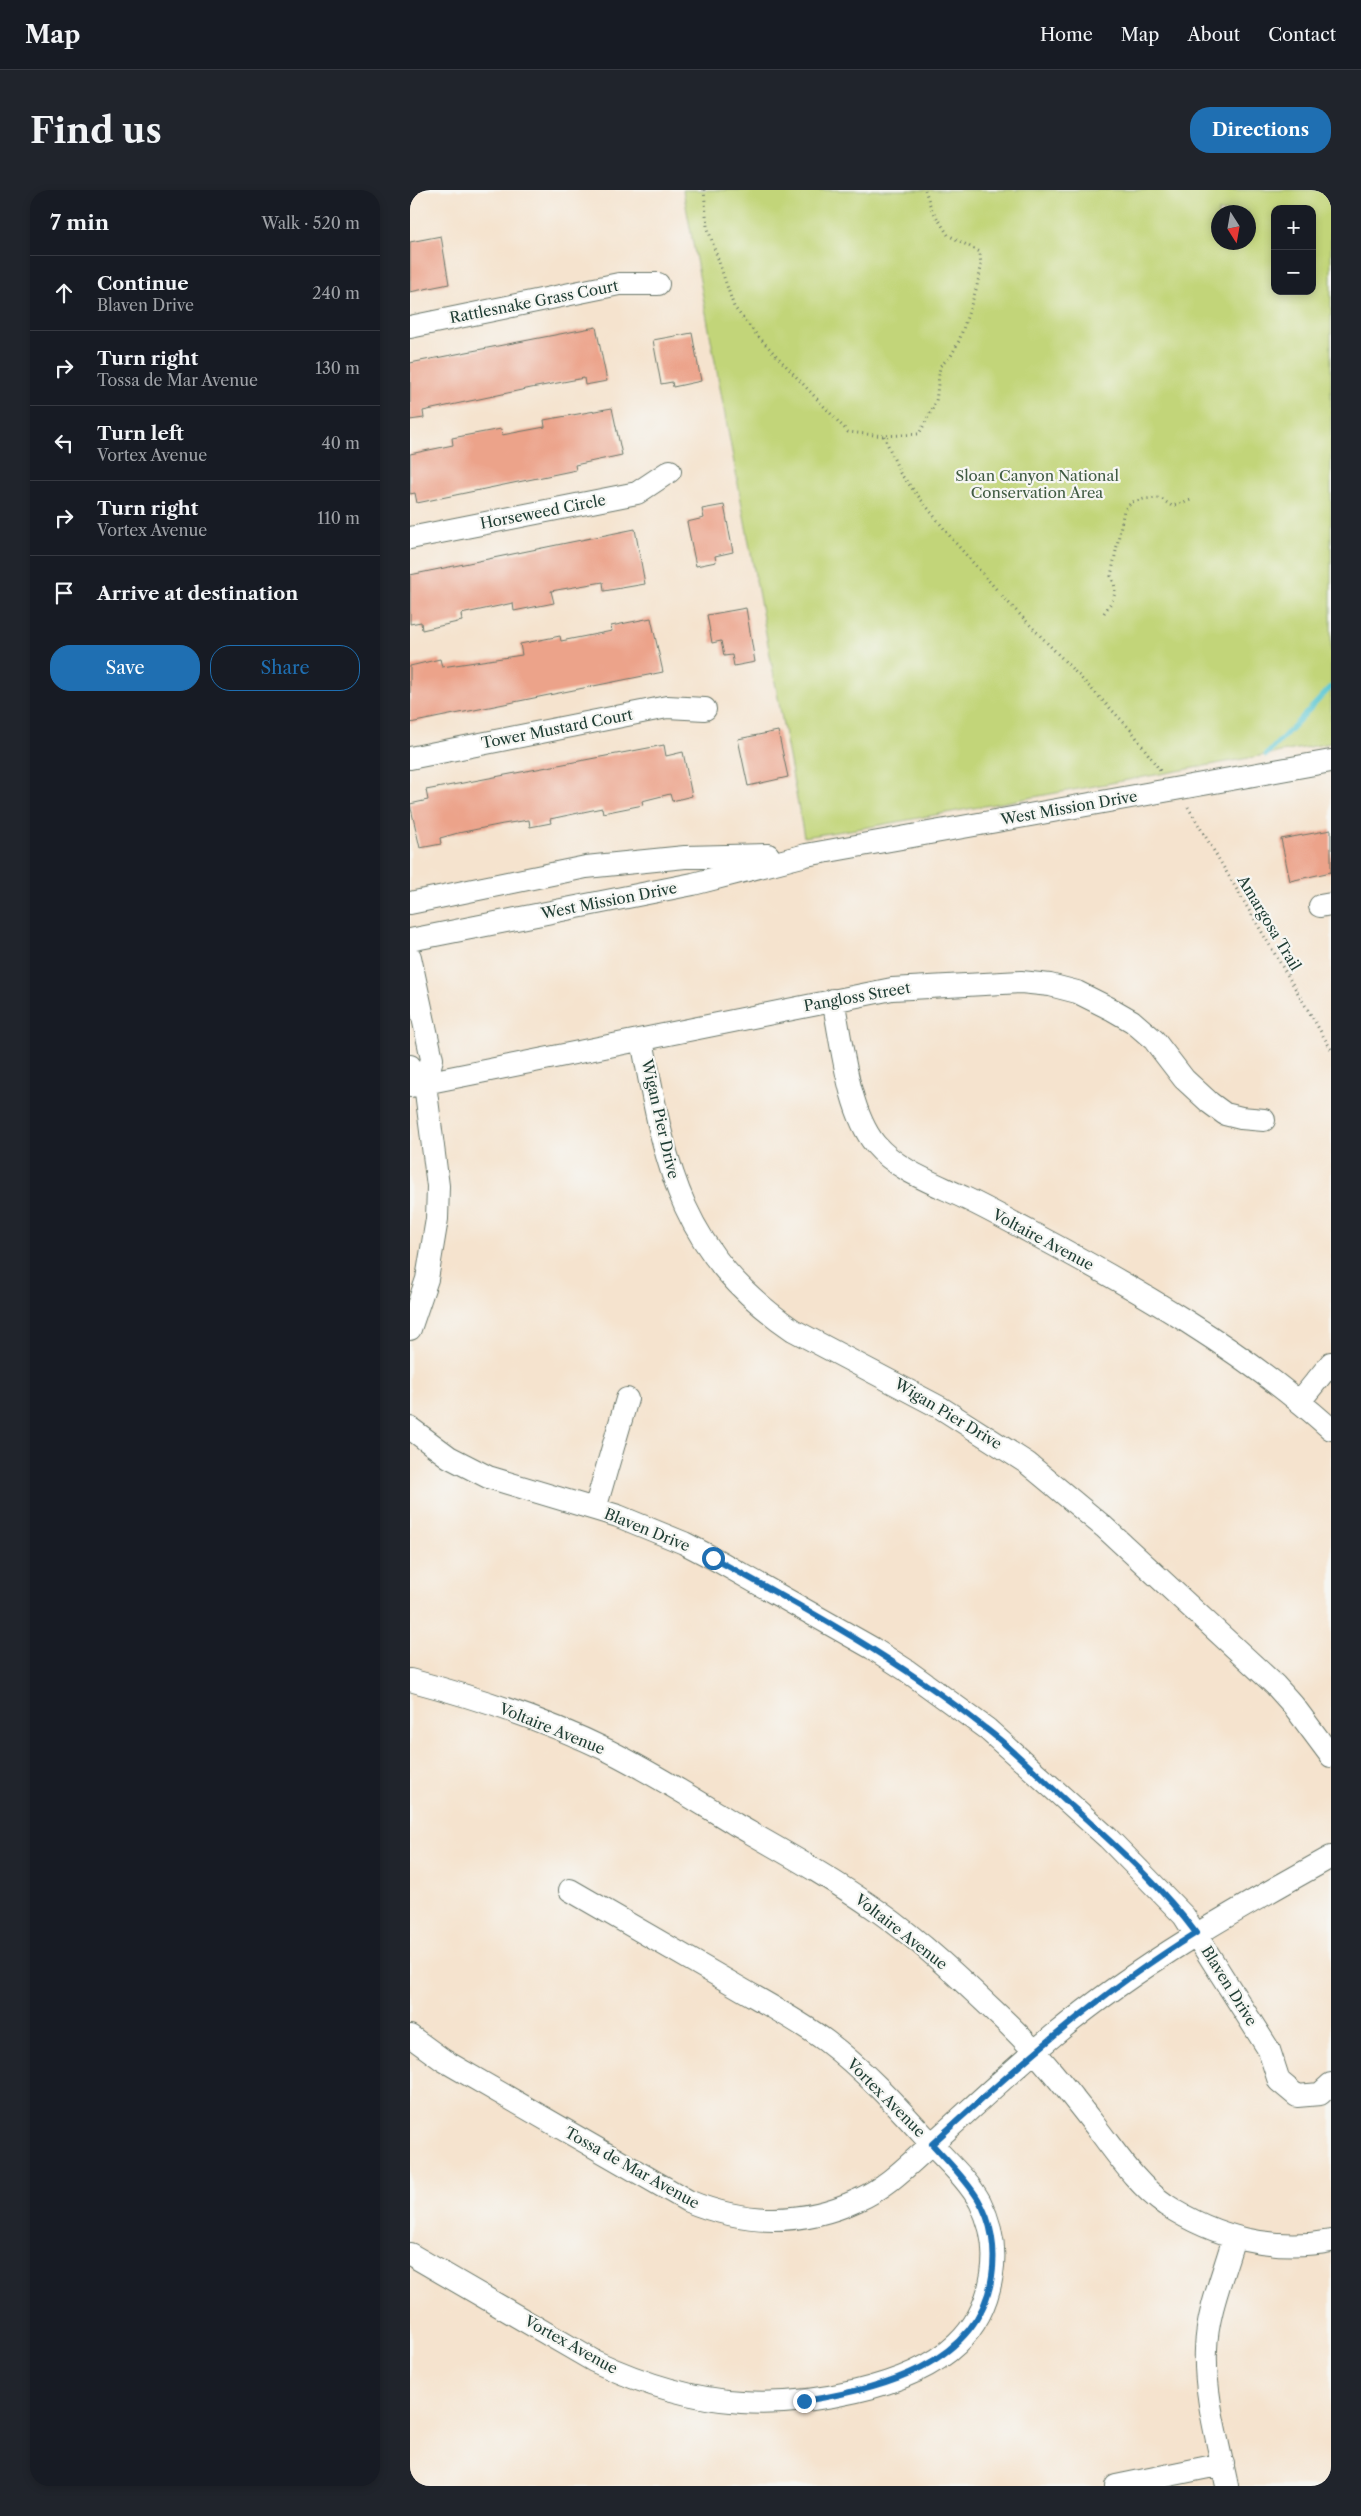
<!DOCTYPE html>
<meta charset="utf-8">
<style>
:root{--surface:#171b24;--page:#20242c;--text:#f1f3f6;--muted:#9ea1a6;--line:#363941;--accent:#1f6fb2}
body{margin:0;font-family:"Libre Caslon Text",serif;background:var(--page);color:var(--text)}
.controls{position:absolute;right:15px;top:15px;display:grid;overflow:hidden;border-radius:10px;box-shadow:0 2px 8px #0003}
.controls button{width:45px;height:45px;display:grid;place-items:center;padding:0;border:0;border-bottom:1px solid var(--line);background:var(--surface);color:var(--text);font:25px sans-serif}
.compass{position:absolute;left:801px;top:15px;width:45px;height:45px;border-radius:50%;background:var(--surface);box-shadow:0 2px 8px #0003;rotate:169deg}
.stop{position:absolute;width:15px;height:15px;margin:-11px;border:4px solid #1f6fb2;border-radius:50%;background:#fff}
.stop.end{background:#1f6fb2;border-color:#fff;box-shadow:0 1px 5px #0008}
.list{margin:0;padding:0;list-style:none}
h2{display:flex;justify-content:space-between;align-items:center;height:65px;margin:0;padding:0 20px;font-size:21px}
h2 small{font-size:16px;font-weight:400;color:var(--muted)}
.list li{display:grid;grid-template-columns:32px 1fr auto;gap:15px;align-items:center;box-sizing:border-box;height:75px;padding:0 20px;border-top:1px solid var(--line)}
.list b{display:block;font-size:19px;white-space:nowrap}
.list p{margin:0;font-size:16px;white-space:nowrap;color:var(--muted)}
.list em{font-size:16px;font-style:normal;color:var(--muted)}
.actions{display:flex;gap:10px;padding:15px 20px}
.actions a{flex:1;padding:11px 0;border:1px solid var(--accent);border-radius:20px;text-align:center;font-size:18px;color:var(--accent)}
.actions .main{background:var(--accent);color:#fff}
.icon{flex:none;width:28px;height:28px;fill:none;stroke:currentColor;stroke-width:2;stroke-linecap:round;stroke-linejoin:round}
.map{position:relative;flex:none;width:921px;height:2296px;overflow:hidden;border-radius:20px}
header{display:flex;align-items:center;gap:30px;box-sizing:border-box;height:70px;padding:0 25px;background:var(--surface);border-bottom:1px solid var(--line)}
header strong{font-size:24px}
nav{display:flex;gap:28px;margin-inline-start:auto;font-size:18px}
.intro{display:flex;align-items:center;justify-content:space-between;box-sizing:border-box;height:120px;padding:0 30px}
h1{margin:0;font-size:35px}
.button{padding:12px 22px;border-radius:20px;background:var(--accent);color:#fff;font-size:18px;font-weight:700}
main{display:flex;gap:30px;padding:0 30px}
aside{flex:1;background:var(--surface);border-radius:20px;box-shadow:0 2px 8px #0003}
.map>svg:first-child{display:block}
.green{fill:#c2d579;stroke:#708956;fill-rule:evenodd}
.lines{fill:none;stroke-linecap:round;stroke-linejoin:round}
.stream{stroke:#5bc7d3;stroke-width:5}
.building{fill:#eca38a}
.minor-casing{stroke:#6a776a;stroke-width:24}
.path{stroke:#6a776a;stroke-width:3;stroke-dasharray:1 4;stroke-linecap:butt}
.minor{stroke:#fff;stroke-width:22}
.route{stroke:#1f6fb2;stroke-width:6}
.labels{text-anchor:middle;stroke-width:4.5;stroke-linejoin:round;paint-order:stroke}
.street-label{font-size:15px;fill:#1f3d34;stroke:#f6f6f2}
.park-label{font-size:15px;fill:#405b42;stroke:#f6f6f2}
</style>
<header>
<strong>Map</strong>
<nav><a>Home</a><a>Map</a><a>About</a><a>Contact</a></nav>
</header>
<div class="intro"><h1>Find us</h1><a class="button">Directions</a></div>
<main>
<aside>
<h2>7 min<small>Walk · 520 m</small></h2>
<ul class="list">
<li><svg class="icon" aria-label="ahead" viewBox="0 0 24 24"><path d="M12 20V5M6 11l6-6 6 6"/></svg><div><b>Continue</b><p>Blaven Drive</p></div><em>240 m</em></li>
<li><svg class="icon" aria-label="right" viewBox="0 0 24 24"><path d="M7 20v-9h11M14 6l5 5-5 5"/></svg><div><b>Turn right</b><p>Tossa de Mar Avenue</p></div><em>130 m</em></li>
<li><svg class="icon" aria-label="left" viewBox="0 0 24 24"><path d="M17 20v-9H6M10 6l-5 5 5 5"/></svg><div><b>Turn left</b><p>Vortex Avenue</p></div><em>40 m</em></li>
<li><svg class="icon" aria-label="right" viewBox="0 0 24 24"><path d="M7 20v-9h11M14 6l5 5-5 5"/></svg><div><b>Turn right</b><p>Vortex Avenue</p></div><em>110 m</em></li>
<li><svg class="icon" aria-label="arrive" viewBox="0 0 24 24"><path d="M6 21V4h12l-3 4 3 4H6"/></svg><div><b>Arrive at destination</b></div></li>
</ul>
<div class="actions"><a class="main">Save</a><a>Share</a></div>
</aside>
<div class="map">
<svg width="921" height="2296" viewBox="0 0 921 2296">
<rect width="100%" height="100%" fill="#f6f6f2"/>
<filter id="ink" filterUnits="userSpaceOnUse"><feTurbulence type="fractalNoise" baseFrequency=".02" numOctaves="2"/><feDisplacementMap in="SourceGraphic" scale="10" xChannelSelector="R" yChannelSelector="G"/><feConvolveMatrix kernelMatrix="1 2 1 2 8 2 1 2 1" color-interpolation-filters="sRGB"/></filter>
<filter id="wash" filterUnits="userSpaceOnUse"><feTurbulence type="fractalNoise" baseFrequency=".0096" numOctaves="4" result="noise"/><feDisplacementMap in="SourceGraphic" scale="20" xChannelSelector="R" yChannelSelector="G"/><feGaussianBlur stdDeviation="1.12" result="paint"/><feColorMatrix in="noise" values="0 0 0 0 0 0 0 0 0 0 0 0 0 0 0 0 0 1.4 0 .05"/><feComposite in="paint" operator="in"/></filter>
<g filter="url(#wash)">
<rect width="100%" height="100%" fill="#f5e3ce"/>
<path class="green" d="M273,0H921V553L459,637L394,647ZM865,19H902V101H865ZM808,22H838V52H808Z"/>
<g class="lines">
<path class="stream" d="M856,565L921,497"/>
</g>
<g id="blocks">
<path class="building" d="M31,46L39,94L0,102V52Z
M186,137L197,191L175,195L174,188L121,198L13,221L14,228L0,230V173Z
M282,143L291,191L263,197L262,192L251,194L243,150Z
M202,218L212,265L165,275L166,280L7,313L5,303L0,304V264L43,255L42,248L91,239L92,245L135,237L134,230Z
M314,315L323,362L305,366L306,372L286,376L277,332L294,328L292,319Z
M225,339L235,394L194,401L193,392L141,401L144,413L104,421L103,413L51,424L52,431L12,440L11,432L0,434V385Z
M336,418L345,472L324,476L322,465L314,466L311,451L302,453L297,425Z
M241,428L253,482L0,533V476L30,469L32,477L112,465L110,454L150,446L151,451L202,441L201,436Z
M368,541L378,587L338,596L328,549Z
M254,555L256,566L273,562L282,606L262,611L260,604L232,611L233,615L193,623L192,618L140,629L141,633L120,637L119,630L93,634L48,643L30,648L31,654L10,658L0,614L18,610L16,600Z
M921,640V682L880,691L871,649Z"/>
</g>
</g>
<g filter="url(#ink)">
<use href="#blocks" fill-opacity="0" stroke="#6a776a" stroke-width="1"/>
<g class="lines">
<g class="minor-casing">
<path id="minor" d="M0,137L209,94H248
M0,348L227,303L260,281
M0,568L257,517L295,519
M0,713L176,677L275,667L358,665
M910,716L921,714
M0,750L283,694L396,665L921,571
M0,767L22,869L15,894L28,996L27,1029L17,1089L0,1139
M423,810C432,853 438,921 465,954C488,981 524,993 555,1008C578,1019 600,1031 622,1043C727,1099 832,1159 921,1239
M232,850C256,977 269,1061 383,1140L531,1218L617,1273L694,1337L865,1495L883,1515L921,1566
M0,876L15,894
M0,896L482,799L611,792L640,795L667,802L703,820L722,831L744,850L774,889L800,913L815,924L831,928L854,930
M890,1211L921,1173
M0,1238L39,1267L78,1287L208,1326L274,1353L303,1368L462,1458L496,1480L577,1539L698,1648L774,1726L859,1860L869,1891L887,1906L910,1904L921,1894
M185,1319L217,1209
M0,1490C68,1508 136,1530 199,1561C243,1583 284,1609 325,1634C374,1662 423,1689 468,1721C515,1754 557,1795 599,1835C631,1866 658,1901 686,1937C707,1964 727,1995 756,2015C805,2047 863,2062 921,2051
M0,1846L33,1870L278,2011C334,2034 392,2036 448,2010C478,1997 500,1973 524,1952C564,1916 603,1879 644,1845C731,1773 824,1721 921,1667
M0,2064L184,2171C231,2193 279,2209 331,2212C395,2216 500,2199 547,2154C567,2135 578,2110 582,2084C586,2059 581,2034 570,2012C557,1988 533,1968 515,1947C484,1913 453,1879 416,1851C386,1829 353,1812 321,1793C268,1762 214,1731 160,1700
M706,2296L813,2274
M817,2296C808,2252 794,2204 796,2159C797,2122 814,2083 824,2047"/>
</g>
<path class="path" d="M294,0L297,36L324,117L346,144L438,242L474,246L509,244L526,212L530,176L541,166L549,151L566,100L571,78L570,62L538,45L521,18L515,0
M474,246L490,283L543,350L594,408L721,540L751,582
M694,423C704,409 709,402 701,386L714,320L722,312L734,309L750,308L762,316L781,310
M778,617L921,859"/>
<use href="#minor" class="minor"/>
</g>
</g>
<g class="lines" filter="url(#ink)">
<path class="route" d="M303,1368C397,1419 491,1471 575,1538C607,1562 635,1592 665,1619C707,1657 752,1697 786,1743C689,1803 605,1878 522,1954C538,1972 556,1989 568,2009C582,2032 586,2060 582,2086C569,2175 469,2199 394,2211"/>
</g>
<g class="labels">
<g class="street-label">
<text transform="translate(124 112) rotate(-11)" y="5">Rattlesnake Grass Court</text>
<text transform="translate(133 322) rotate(-11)" y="5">Horseweed Circle</text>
<text transform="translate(147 539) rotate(-11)" y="5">Tower Mustard Court</text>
<text transform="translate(659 618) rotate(-10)" y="5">West Mission Drive</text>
<text transform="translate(199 711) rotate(-11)" y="5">West Mission Drive</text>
<text transform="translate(859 733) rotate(59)" y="5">Amargosa Trail</text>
<text transform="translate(447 807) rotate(-10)" y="5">Pangloss Street</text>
<text transform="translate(250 929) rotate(77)" y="5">Wigan Pier Drive</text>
<text transform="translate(633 1050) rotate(28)" y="5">Voltaire Avenue</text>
<text transform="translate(538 1224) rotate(31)" y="5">Wigan Pier Drive</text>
<text transform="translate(237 1340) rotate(22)" y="5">Blaven Drive</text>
<text transform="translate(142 1539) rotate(22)" y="5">Voltaire Avenue</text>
<text transform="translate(491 1742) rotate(38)" y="5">Voltaire Avenue</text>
<text transform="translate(819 1796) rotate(58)" y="5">Blaven Drive</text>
<text transform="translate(476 1908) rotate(45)" y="5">Vortex Avenue</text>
<text transform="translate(222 1978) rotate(29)" y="5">Tossa de Mar Avenue</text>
<text transform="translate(161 2155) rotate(29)" y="5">Vortex Avenue</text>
</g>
<g class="park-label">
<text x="627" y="291">Sloan Canyon National<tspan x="627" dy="17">Conservation Area</tspan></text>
</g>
</g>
</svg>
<div class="controls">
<button>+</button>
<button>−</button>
</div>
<svg class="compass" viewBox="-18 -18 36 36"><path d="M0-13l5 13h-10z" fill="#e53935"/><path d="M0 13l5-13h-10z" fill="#9ea1a6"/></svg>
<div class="stop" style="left:303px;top:1368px"></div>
<div class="stop end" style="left:394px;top:2211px"></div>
</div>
</main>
